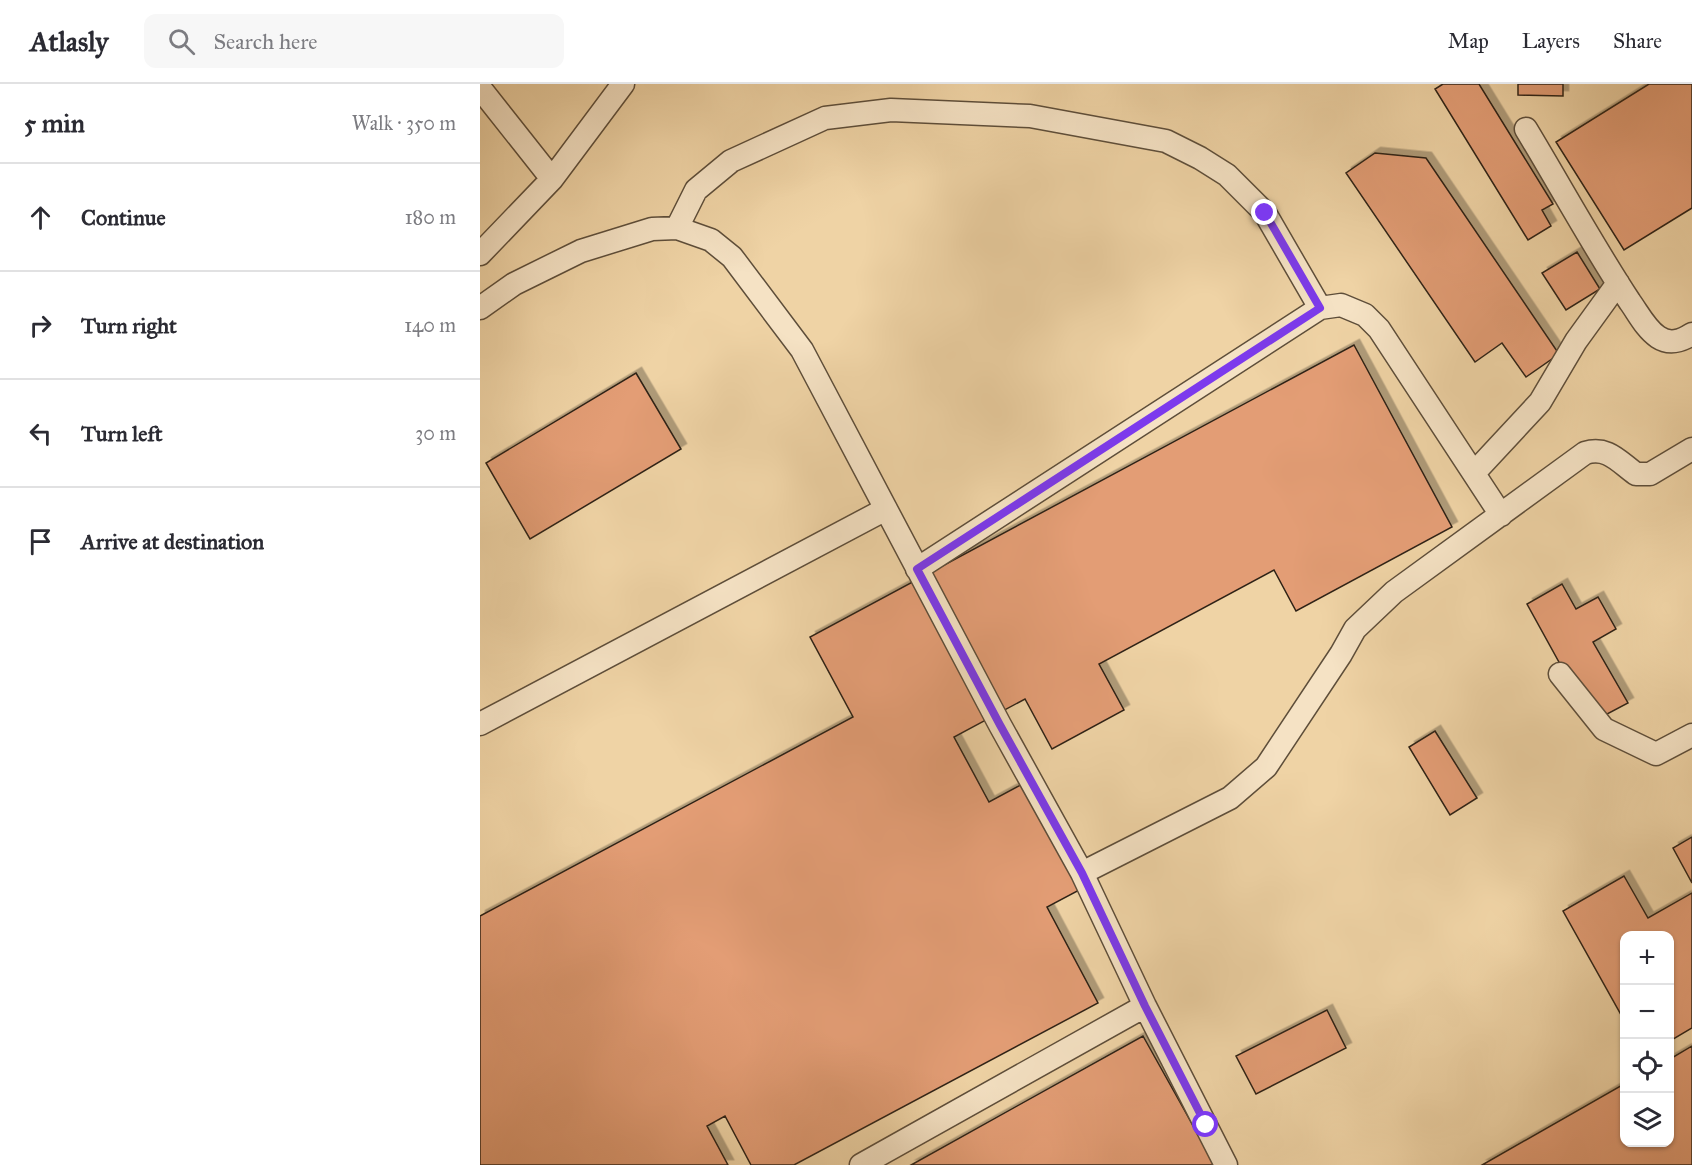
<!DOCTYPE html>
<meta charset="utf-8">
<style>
:root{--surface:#fff;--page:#f7f7f7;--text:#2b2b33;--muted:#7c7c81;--line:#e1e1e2}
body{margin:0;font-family:"IM FELL Great Primer",serif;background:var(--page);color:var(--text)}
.controls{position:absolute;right:18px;bottom:18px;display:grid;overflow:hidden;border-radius:12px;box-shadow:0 2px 4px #0004}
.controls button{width:54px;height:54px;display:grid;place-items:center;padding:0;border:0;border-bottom:2px solid var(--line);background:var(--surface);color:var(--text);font:30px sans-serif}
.stop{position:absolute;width:18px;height:18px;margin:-14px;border:4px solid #7c3aed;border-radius:50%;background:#fff}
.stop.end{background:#7c3aed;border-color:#fff;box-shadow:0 2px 6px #0008}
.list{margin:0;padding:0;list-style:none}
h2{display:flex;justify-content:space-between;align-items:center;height:78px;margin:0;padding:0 24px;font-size:26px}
h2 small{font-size:20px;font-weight:400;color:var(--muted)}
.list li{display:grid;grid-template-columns:39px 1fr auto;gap:18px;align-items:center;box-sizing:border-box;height:108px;padding:0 24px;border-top:2px solid var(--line)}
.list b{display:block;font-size:22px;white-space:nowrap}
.list em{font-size:20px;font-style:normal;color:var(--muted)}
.icon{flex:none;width:33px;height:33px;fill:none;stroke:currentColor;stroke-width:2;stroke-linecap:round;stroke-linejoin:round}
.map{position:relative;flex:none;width:1212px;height:1081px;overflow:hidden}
header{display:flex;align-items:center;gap:36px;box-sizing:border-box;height:84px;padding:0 30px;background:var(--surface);border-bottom:2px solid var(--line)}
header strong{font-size:28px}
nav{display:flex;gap:33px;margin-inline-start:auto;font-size:21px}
.search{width:420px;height:54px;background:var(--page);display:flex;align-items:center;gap:15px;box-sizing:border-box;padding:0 21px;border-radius:12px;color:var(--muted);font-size:22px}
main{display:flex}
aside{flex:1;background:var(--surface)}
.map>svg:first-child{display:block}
.building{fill:#e39d75;stroke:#2e2216;stroke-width:1.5;filter:url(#shadow)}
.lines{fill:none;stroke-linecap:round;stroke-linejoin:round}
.minor-casing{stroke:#5e4e3a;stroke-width:25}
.minor{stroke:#f5e2c4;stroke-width:22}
.route{stroke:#7c3aed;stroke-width:8}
</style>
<header>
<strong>Atlasly</strong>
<div class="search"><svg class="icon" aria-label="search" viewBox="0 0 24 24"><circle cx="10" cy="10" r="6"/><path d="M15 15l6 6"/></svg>Search here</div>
<nav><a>Map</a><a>Layers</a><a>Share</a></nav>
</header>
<main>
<aside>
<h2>5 min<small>Walk · 350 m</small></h2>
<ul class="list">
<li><svg class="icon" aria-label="ahead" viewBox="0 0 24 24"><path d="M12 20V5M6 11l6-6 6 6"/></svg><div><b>Continue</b></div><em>180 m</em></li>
<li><svg class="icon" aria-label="right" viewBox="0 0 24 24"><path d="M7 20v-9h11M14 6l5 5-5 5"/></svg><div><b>Turn right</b></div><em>140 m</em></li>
<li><svg class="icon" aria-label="left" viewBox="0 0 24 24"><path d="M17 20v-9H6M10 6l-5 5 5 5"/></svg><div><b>Turn left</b></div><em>30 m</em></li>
<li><svg class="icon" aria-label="arrive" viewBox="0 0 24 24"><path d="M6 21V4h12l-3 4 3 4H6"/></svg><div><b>Arrive at destination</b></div></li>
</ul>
</aside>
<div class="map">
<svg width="1212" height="1081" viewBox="0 0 1212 1081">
<defs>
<filter id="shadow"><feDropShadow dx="5.5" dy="-5.5" stdDeviation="0" flood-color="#0004"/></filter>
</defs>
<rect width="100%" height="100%" fill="#efd3a5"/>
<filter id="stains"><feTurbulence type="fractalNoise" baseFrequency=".00333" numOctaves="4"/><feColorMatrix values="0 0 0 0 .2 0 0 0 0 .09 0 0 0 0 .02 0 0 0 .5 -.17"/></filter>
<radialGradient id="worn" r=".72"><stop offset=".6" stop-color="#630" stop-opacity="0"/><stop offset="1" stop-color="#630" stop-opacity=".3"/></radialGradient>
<path class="building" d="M963,0H999L1073,120L1062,126L1071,142L1048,156L955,5Z
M1038,0H1083V12L1038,11Z
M1169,0H1212V124L1144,166L1076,58Z
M895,69L946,74L1079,270L1046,293L1022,259L995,278L866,89Z
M1097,168L1120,205L1086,226L1062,189Z
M874,261L972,443L816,527L794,486L619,580L644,626L572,665L545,615L474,653L509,718L548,697L605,803L567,823L618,919L314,1081H271L245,1032L227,1042L248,1081H0V832L373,633L330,553Z
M156,289L201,365L50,455L6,379Z
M1082,500L1096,525L1118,513L1136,545L1113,558L1148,619L1112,638L1047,520Z
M955,647L997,714L970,731L929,663Z
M1212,753V799L1193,764Z
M1144,792L1168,834L1212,809V944L1190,957V852H1144V936L1083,827Z
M847,926L866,964L776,1010L756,972Z
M663,952L735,1081H431Z
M1212,962V1081H1002L1144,1000V1058H1190V975Z"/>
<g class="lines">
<g class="minor-casing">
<path id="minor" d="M0,4L72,95
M1046,45C1081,103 1113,162 1150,218C1158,229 1166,245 1178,253C1190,261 1201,257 1212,250
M197,144L216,106L251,77L345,34L411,26L550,32L686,57L720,74L747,91L785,129L840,224
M0,170L72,95L143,0
M0,224L34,200L101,167L172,145L197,144L231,156L252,173L322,266L520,641L602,789L665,922L746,1081
M994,389L1060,318L1096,257L1138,199
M437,485L840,224L861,221L885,231L899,245L1021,431
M1080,590L1124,645L1176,670L1212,651
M0,640L406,425
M602,789L750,714L786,683L861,570L875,545L914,508L1105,369C1128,362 1139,378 1156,390H1170L1212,365
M381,1081L665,922"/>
</g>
<use href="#minor" class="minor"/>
</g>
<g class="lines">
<path class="route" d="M726,1041L665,922L602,789L520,641L437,485L840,224L785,129"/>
</g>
<rect width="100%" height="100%" filter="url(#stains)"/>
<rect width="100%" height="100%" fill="url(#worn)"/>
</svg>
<div class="controls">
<button>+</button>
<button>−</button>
<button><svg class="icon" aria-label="locate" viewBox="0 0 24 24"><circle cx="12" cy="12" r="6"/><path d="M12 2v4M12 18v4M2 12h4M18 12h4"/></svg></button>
<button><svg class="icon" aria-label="layers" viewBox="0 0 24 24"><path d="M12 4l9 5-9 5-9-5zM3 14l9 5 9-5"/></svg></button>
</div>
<div class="stop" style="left:726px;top:1041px"></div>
<div class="stop end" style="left:785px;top:129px"></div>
</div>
</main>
